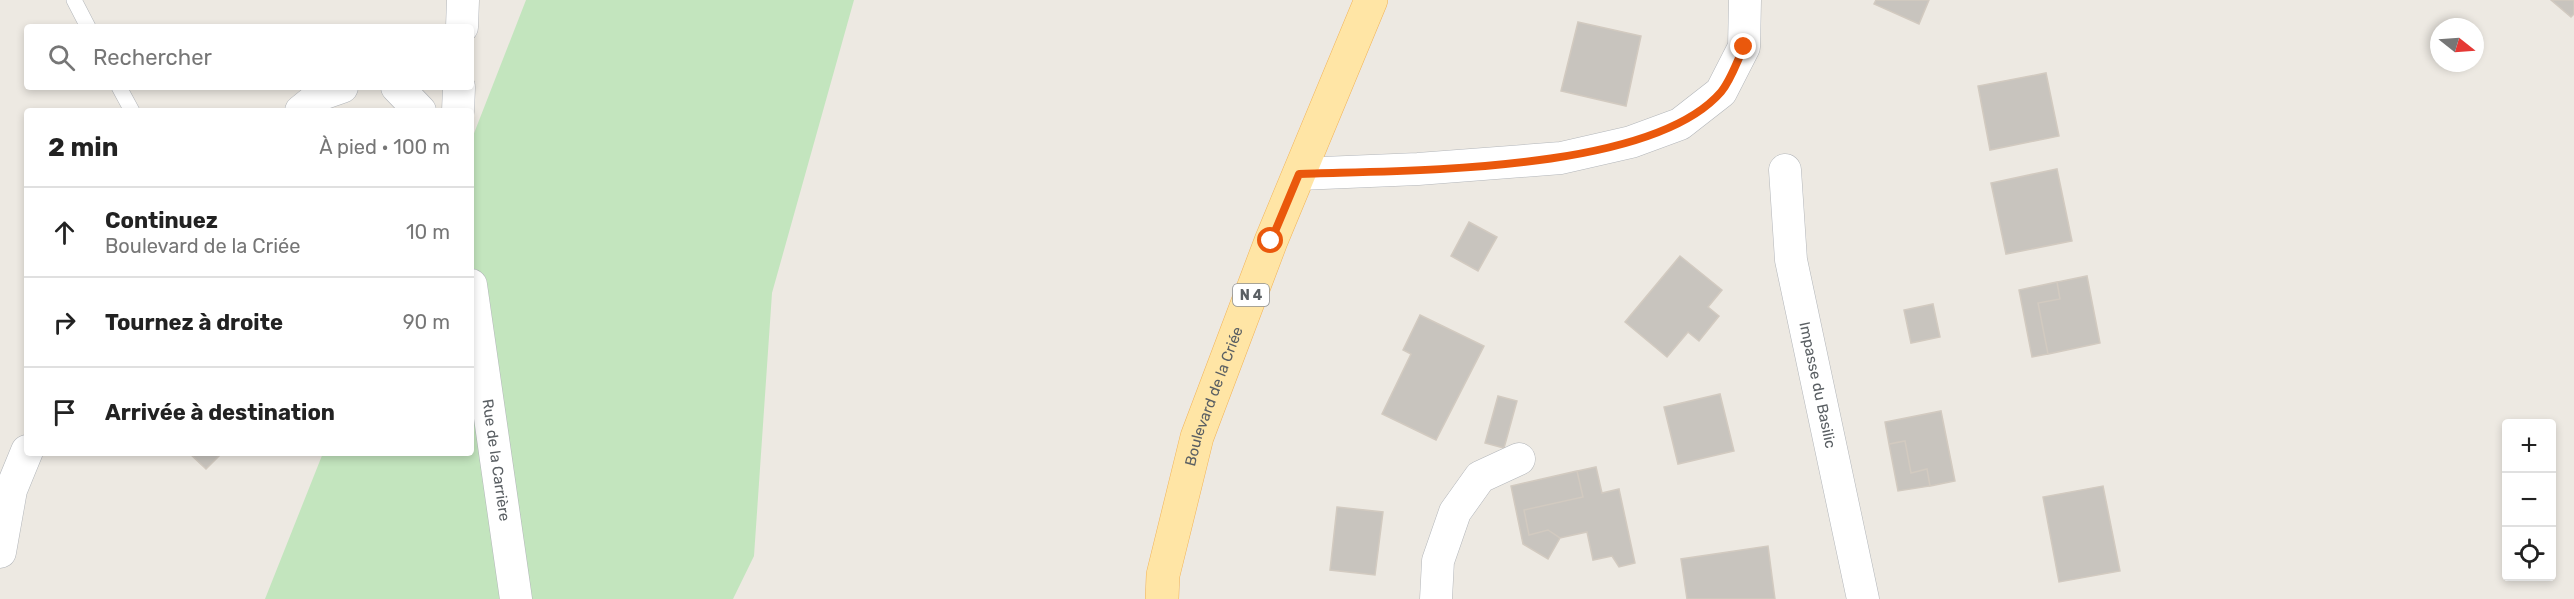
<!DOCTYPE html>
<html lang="fr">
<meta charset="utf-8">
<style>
:root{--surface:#fff;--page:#f2f2f2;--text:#222;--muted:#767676;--line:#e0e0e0}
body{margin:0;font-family:Rubik,sans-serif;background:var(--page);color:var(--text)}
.controls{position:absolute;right:18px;bottom:18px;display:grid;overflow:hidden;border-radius:6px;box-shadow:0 3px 9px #0003}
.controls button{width:54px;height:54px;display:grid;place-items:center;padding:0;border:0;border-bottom:2px solid var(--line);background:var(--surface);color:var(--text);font:30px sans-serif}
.compass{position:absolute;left:2430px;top:18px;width:54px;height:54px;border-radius:50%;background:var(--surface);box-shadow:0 3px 9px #0003;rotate:107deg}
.stop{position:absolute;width:18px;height:18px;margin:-14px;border:4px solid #ea580c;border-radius:50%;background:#fff}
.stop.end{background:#ea580c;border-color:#fff;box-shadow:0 2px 6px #0008}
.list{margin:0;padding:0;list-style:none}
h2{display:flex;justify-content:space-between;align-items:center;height:78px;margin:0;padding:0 24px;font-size:26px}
h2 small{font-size:20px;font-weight:400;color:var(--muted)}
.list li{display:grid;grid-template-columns:39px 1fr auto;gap:18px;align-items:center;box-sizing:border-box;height:90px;padding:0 24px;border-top:2px solid var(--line)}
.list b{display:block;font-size:22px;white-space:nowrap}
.list p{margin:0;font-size:20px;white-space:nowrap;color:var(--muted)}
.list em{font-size:20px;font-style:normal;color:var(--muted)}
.icon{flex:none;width:33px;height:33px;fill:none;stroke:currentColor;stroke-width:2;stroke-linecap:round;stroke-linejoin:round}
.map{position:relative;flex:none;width:2574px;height:599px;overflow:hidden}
.search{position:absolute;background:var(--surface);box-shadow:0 3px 9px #0003;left:24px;top:24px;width:450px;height:66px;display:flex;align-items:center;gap:15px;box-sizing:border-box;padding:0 21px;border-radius:6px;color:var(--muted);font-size:22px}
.panel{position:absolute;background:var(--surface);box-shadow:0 3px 9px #0003;left:24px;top:108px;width:450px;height:348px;border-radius:6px}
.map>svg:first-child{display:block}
.green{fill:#c3e5be}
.building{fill:#c8c4be;stroke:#d2cac0;stroke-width:1.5}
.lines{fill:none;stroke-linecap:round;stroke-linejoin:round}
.lane-casing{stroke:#b3b6ba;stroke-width:16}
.street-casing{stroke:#b3b6ba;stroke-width:33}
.primary-casing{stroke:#f2b357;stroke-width:34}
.lane{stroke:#fff;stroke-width:15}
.street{stroke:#fff;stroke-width:32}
.primary{stroke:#ffe5a5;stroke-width:33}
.route{stroke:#ea580c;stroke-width:8}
.labels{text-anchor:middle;stroke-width:4.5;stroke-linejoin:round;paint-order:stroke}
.shield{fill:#fff;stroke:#8c8f92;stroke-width:1.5}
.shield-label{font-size:14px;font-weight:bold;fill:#5a5f63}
.street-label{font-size:15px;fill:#5a5f63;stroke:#fff}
</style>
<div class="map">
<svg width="2574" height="599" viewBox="0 0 2574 599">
<rect width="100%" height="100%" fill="#ede9e2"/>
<path class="green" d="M526,0H854L772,293L754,556L733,599H265L323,453H471V141Z"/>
<path class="building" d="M1876,0H1929L1919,24L1874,4Z
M2551,0H2574V14L2571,17Z
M1578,22L1641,36L1626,106L1561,91Z
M2046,73L2059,136L1990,150L1978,86Z
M2057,169L2072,241L2006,254L1991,183Z
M1469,222L1497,237L1478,271L1451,256Z
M1680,256L1722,290L1708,307L1719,316L1699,341L1688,332L1667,357L1625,322Z
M2087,276L2100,343L2048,354L2038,303L2060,299L2057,282Z
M2057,282L2060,299L2038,303L2048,354L2032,357L2019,290Z
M1933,304L1940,337L1911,343L1904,310Z
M1420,315L1484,346L1436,440L1382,414L1411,354L1403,350Z
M1720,394L1734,451L1678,464L1664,407Z
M1498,396L1517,401L1504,448L1485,443Z
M1941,411L1955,481L1930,486L1927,469L1911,473L1905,441L1889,444L1885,422Z
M1905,441L1911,473L1927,469L1930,486L1898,491L1889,444Z
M189,453H222L206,469Z
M1596,467L1602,493L1619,489L1635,563L1619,567L1612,556L1593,560L1587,532L1560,538L1548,530L1529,535L1524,510L1583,497L1577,471Z
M1577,471L1583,497L1524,510L1529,535L1548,530L1560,538L1548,559L1523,544L1511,486Z
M2103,486L2120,571L2059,582L2043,497Z
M1337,507L1383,512L1375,575L1330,570Z
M1768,546L1775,599H1687L1681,559Z"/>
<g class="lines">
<g class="lane-casing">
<path id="lane" d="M74,0L88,27
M119,87L132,111"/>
</g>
<g class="street-casing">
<g id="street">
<path d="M462,27L463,0"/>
<path d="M397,87L420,111"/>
<path d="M301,111L322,94L342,87"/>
<path d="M458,111L459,87"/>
<path id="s1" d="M1785,170L1791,260L1863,599"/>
<path d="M1299,174L1418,169L1561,158L1631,142L1680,124L1721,92L1744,47L1745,0"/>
<path id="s2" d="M471,285L516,599"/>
<path d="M0,552L11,490L27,451"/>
<path d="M1436,599L1438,561L1455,512L1480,477L1519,459"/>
</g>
</g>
<g class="primary-casing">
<g id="primary">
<path id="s3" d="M1162,599L1163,575L1197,437L1271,241L1371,0"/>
</g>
</g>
<use href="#lane" class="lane"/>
<use href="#street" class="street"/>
<use href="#primary" class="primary"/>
</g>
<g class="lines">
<path class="route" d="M1271,241L1299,174C1403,170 1650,174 1721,92C1731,80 1737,61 1744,47"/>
</g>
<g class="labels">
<rect class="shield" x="1233" y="284" width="36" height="22" rx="4.5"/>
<g class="shield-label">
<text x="1251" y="300">N 4</text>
</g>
<g class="street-label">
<text dy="5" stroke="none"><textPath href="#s1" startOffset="218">Impasse du Basilic</textPath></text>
<text dy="5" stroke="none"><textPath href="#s3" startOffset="210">Boulevard de la Criée</textPath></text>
<text dy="5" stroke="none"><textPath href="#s2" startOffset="177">Rue de la Carrière</textPath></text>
</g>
</g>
</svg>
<div class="controls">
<button>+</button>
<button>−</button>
<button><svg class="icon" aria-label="locate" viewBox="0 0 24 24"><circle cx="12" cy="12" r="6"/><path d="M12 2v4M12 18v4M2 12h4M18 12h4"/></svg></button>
</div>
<svg class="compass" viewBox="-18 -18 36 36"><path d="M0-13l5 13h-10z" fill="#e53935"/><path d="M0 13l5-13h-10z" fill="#767676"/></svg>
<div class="stop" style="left:1271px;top:241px"></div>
<div class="stop end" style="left:1744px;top:47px"></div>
<div class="search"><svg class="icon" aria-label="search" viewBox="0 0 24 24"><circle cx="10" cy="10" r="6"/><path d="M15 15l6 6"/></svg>Rechercher</div>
<section class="panel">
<h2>2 min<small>À pied · 100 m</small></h2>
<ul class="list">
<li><svg class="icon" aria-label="ahead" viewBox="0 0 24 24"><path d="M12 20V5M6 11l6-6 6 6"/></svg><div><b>Continuez</b><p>Boulevard de la Criée</p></div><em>10 m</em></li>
<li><svg class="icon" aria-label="right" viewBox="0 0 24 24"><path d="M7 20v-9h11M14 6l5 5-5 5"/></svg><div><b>Tournez à droite</b></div><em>90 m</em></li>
<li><svg class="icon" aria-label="arrive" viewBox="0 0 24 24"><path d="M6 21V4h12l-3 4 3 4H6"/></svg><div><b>Arrivée à destination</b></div></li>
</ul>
</section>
</div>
